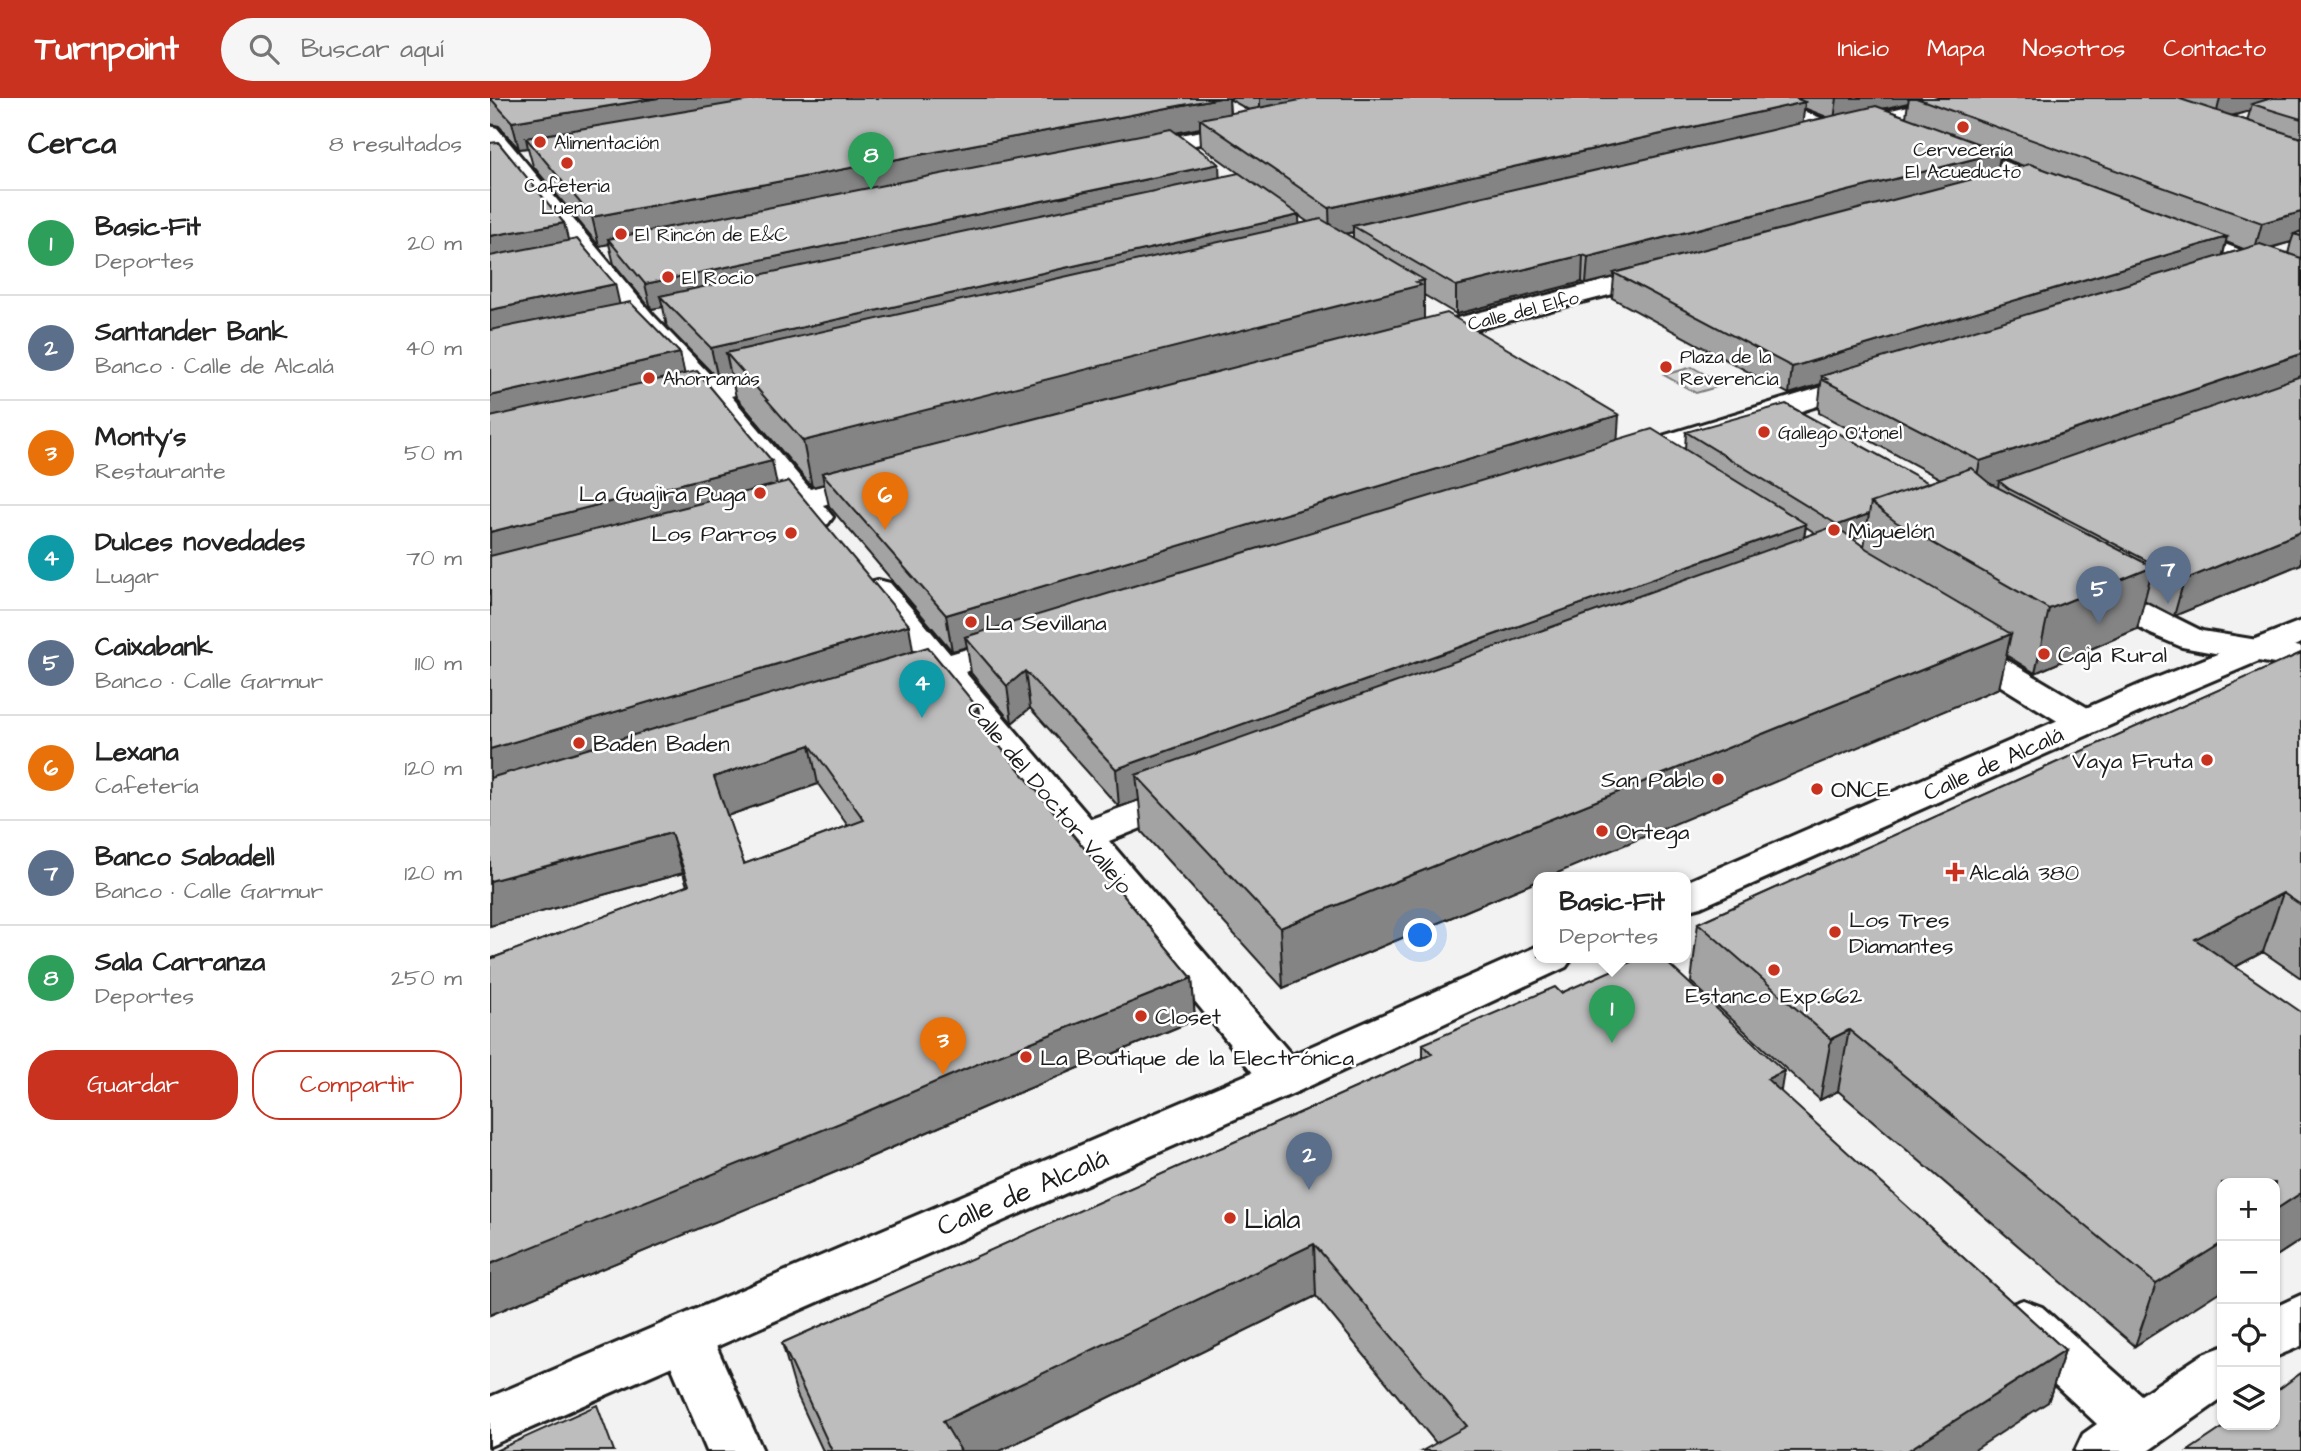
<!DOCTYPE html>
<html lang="es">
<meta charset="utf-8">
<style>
:root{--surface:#fff;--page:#f6f6f6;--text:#222;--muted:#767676;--line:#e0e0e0;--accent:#c8321e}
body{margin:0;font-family:"Architects Daughter",sans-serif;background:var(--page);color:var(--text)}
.controls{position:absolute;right:21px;bottom:21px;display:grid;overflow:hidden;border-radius:14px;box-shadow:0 2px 5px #0004}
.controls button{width:63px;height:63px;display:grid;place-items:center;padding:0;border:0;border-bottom:2px solid var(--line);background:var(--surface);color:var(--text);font:35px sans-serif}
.you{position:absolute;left:931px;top:838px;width:24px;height:24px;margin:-18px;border:5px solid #fff;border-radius:50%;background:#1a73e8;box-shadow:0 0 0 10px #1a73e833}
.badge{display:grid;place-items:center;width:46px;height:46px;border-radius:50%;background:var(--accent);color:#fff;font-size:23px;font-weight:700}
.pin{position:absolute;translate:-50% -58px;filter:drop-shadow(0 2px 4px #0008)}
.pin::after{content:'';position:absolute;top:37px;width:24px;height:21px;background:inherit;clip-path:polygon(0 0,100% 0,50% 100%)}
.popup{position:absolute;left:1043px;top:774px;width:158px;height:91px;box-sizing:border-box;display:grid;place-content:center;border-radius:14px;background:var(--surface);filter:drop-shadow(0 2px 5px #0005);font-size:23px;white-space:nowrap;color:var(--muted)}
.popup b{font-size:26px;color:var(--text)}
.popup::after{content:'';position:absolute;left:50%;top:100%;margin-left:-14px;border:14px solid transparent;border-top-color:var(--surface)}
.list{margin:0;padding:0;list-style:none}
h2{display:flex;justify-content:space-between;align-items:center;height:91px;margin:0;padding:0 28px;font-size:30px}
h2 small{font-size:23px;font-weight:400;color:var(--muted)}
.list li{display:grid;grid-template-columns:46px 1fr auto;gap:21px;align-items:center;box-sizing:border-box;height:105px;padding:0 28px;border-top:2px solid var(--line)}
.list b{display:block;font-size:26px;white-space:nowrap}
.list p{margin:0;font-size:23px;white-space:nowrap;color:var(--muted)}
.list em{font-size:23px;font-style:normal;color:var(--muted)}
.actions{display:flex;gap:14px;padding:21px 28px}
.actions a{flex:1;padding:16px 0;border:2px solid var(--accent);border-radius:28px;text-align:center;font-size:24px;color:var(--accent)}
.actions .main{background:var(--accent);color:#fff}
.icon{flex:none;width:38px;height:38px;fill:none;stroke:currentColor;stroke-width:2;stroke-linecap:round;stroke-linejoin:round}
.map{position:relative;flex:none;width:1811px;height:1353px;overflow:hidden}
header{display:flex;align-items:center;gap:42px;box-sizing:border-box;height:98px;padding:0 35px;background:var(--accent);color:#fff}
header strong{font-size:33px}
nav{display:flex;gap:38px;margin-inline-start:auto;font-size:24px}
.search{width:490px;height:63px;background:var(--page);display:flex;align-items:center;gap:18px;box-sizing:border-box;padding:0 24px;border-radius:38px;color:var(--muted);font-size:26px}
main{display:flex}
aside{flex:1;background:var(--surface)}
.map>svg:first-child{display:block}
.green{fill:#d2d2d2;stroke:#777;stroke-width:2}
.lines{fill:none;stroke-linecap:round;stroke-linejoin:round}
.street-casing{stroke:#1c1c1c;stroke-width:6}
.primary-casing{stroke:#1c1c1c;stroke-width:6}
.street{fill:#fff;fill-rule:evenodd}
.primary{fill:#fff;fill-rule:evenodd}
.wall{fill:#a3a3a3;stroke:#1c1c1c;stroke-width:2;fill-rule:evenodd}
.shaded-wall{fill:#848484;stroke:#1c1c1c;stroke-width:2}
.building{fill:#bdbdbd;stroke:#1c1c1c;stroke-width:2;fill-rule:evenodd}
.poi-dot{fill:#c8321e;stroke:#fff;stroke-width:2.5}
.labels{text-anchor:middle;stroke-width:5;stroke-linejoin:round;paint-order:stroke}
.far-poi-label{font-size:19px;fill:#1c1c1c;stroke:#fff;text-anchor:start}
.far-street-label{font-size:19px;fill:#1c1c1c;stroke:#fff}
.poi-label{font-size:23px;fill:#1c1c1c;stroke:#fff;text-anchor:start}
.street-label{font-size:23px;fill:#1c1c1c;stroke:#fff}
.near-street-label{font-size:28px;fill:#1c1c1c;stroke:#fff}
.near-poi-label{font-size:28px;fill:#1c1c1c;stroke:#fff;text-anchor:start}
</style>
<header>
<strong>Turnpoint</strong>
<div class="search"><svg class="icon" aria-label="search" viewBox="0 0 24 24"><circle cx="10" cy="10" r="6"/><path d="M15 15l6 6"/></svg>Buscar aquí</div>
<nav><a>Inicio</a><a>Mapa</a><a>Nosotros</a><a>Contacto</a></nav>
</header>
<main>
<aside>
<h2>Cerca<small>8 resultados</small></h2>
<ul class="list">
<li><span class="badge" style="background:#2e9e5b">1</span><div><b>Basic-Fit</b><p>Deportes</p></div><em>20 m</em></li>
<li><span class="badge" style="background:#5c6f8a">2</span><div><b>Santander Bank</b><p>Banco · Calle de Alcalá</p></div><em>40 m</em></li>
<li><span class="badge" style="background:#e8710a">3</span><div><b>Monty's</b><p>Restaurante</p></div><em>50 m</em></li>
<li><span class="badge" style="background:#0f9aa8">4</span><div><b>Dulces novedades</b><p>Lugar</p></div><em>70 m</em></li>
<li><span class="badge" style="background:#5c6f8a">5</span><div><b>Caixabank</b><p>Banco · Calle Garmur</p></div><em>110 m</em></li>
<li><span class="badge" style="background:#e8710a">6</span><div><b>Lexana</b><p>Cafetería</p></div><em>120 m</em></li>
<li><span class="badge" style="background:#5c6f8a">7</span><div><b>Banco Sabadell</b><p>Banco · Calle Garmur</p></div><em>120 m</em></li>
<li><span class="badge" style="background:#2e9e5b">8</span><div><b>Sala Carranza</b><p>Deportes</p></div><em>250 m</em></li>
</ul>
<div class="actions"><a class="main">Guardar</a><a>Compartir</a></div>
</aside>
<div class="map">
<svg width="1811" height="1353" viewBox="0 0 1811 1353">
<rect width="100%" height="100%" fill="#f2f2f2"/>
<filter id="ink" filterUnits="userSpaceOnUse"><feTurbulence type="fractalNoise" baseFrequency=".0143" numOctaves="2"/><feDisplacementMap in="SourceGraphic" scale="14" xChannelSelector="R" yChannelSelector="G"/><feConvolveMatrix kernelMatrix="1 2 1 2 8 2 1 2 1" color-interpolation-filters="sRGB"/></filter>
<g filter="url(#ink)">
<path class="green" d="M1202,269L1234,287L1206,295L1174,277Z"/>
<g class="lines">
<g class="street-casing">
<path id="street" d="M1253,0H1281L1348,27L1351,24L1452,0H1489L1486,4L1358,34L1352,33L1342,38L1256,4Z
M764,23L771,25L775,29L771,33L644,60L636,58L633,53L636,48L644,46Z
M0,28L7,30L163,217L227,284L294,269L304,271L308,277L304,283L241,298L320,391L387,374L398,377L402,383L398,389L333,407L343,419L338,426C322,430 316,426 306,414L266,424L255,422L250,415L255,408L293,398L215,304L172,314L162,311L158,305L162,299L202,290L145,229L0,48Z
M1459,44L1574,85L1577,90L1574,95H1558L1451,55L1448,50L1451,45Z
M1685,128L1811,174V191L1677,140L1673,135L1677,130Z
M1172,168L1181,171L1185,176L1181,181L925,247L916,245L912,239L916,233Z
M1378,275L1388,277L1392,283L1388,289L1145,365L1134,368L1123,365L1119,359L1123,353Z
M388,482L400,485L460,556L528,536L540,539L545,546L540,553L475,574L601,721L686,689L700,685L714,689L720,697L714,705L619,743L811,968L817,980L811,992L794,997L777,992L445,583L405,595L392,592L387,584L392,576L430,565L371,492L376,485Z
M1606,483L1618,486L1712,533L1811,549V571L1692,549L1661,536L1594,500L1589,493L1594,486Z
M1468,536L1480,540L1608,616L1614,624L1608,632L1595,635L1582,632L1456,554L1450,547L1456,540Z
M1811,1197V1248L1785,1259V1209Z
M1533,1202L1552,1209L1651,1297L1713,1256L1732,1249V1301L1658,1353H1585L1593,1336L1607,1326L1514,1239L1506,1224L1514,1209Z
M196,1217L215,1223L273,1353H217L169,1239L177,1223Z"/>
</g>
<g class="primary-casing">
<path id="primary" d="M1811,523V545L1677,602L1211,809L1196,813V784L1651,586Z
M1048,848V859H1083L1076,869L811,992L0,1348V1299L777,968Z"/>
</g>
<use href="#street" class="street"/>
<use href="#primary" class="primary"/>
</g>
<path class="wall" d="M0,0H1811V466L1684,518L1654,502L1647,531L1545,575L1516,557L1509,590L1048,779V783L793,890L652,734L649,702L629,709L540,610L522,625L481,575L477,549L462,553L339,408L334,386L322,389L246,299L241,278L228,281L177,229L173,209L161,211L124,166L119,146L109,148L43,68L38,50L29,51L9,28L0,26ZM739,1L759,12L740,16ZM1418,5L1416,19L1394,11L1416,6ZM1314,10L1337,19L1312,25ZM1760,13L1757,23L1742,18ZM710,30L711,48L768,89L729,79L686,35ZM1510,59L1534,68L1507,75ZM809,117L812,120L818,124L809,126ZM863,134V140L855,136ZM1736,144L1754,151L1733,157ZM1801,144L1798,156L1781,150ZM1124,179L1122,200L1299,296L1331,286L1328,311L1329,312V315L1451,381L1439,385L1196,334L1195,351L1127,342L934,221V197L966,216L1092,184L1096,186ZM1316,429L1325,435L1314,439ZM1376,436L1374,449L1363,441Z
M0,45L74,125L78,143L129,206L190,255L194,276L287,386L424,553L488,610L491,626L702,880L705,922L506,1004L360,1068L0,1217V861L197,788L193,775L0,828ZM328,686L358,728L254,766L237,718Z
M1811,555V880L1773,854L1746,869L1811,1142L1785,1159V1085L1645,1248L1348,993L1330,1002L1201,884L1208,825Z
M1071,895L1291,994L1575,1252L1558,1304L946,1345L826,1198L510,1353H333L307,1297L292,1245L933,960V946Z"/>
<path class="shaded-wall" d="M168,0H327L36,40L38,50L29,51L22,24Z
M730,0H739L740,25L710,21V30L122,146L118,141L119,146L109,148L102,119Z
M770,0H865L770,18Z
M1347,0H1419L1418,5L1344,22Z
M1730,0H1809L1762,6L1760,13L1725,22Z
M1315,4L1312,30L863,128V134L840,139L839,110Z
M1511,54L1506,79L1124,175V179L1096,186L1098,159Z
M729,66L730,89L170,198L173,209L161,211L155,186Z
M1811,114V138L1804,136L1801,144L1764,154L1772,125Z
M809,117L810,146L236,255L241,278L228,281L221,250Z
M74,125L81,154L0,169V138Z
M1737,139L1731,164L1332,278L1331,286L1299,296L1302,269Z
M1093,157L1092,184L966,216V188Z
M934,182V224L332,375L334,386L322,389L313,343Z
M125,186L132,217L0,245V212Z
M190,255L197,287L0,333V298Z
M1811,256V285L1509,383L1508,390L1483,398L1490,363Z
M1129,317L1127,349L475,539L477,549L462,553L456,517Z
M282,363L289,397L0,473V434Z
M1379,416L1376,436L1345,447L1348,427Z
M1316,426L1311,460L646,677L649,702L629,709L626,671Z
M1811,434V466L1684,518L1694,482Z
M1663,469L1647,531L1545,575L1559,511Z
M419,527L425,565L0,694V651Z
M1521,536L1509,590L1058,779H1048V783L793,890L790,830Z
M535,573L540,610L522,625L517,588Z
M488,610L494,649L482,615Z
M320,647L328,686L234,719L224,679Z
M181,735L193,775L0,828V783Z
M1793,795L1773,854L1687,900L1705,841Z
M702,880L705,922L506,1004L360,1068L0,1217V1166L499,961Z
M1359,932L1348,993L1330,1002L1341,941Z
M1294,973L1286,1024L1277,981Z
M1811,1095V1142L1785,1159V1112Z
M1732,1145V1192L1645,1248L1666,1186Z
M824,1146L826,1198L510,1353H460L453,1323Z
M1575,1252L1558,1304L1483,1353H1417Z"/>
<path class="building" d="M0,0H168L22,24L2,2L0,1Z
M273,0H730L102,119L36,40Z
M821,0H1305L1315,4L839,110L710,21Z
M1426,0H1687L1811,40V114L1772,125Z
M1782,0H1811V21L1762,6Z
M1386,8L1511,54L1098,159L1093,157L966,188L863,128Z
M681,31L729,66L155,186L118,141Z
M8,44L74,125L0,138V45Z
M1540,66L1737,139L1302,269L1124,175Z
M749,75L809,117L221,250L170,198Z
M831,121L934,182L926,184L931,187L313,343L236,255Z
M1811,133V138L1804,136Z
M87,141L125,186L0,212V158Z
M1770,146L1811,160V256L1490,363L1333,282L1337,281L1332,278Z
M140,204L190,255L0,298V232Z
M957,215L1129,317L456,517L332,375Z
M207,273L282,363L0,434V319Z
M1811,278V434L1694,482L1519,391L1509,383Z
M1296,306L1439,385L1381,405L1379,416L1348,427L1196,334Z
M1162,331L1316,426L626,671L535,573L517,588L475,539Z
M1481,370L1499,385L1663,469L1559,511L1406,424L1381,405Z
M299,383L419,527L0,651V458Z
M1345,428L1377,451L1521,536L790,830L646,677Z
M438,549L488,610L482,615L702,880L499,961L350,1025L0,1166V861L199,787L181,735L0,783V680ZM320,647L374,722L254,766L224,679Z
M1811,555V807L1793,795L1705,841L1811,914V1095L1785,1112V1085H1732V1145L1666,1186L1359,932L1341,941L1208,825Z
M1152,859H1171L1294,973L1277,981L1575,1252L1417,1353H932L977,1328L824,1146L453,1323L471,1353H342L292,1245L942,956L933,946L1065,889L1071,895Z
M1811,1275V1353H1698L1737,1327H1785V1294Z
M107,1307L124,1353H5Z"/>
</g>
<g class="poi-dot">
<circle cx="1473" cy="29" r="7"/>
<circle cx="50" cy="44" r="7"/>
<circle cx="77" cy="65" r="7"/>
<circle cx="131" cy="136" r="7"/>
<circle cx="178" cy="179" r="7"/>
<circle cx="1176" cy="269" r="7"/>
<circle cx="159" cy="280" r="7"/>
<circle cx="1274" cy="334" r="7"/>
<circle cx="270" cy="395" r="7"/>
<circle cx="1344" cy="432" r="7"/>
<circle cx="301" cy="435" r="7"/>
<circle cx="481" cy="524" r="7"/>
<circle cx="1554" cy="556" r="7"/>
<circle cx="89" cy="645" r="7"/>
<circle cx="1717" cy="662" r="7"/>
<circle cx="1228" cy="681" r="7"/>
<circle cx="1327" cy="691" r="7"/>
<circle cx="1112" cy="733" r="7"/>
<path d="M1461.5 763.5h7v7h7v7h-7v7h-7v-7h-7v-7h7z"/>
<circle cx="1345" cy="834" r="7"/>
<circle cx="1284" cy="872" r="7"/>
<circle cx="651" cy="918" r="7"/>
<circle cx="536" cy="959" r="7"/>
<circle cx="740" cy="1120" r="7"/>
</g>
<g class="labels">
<g class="far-poi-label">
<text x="64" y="51">Alimentación</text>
<text x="1473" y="58" text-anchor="middle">Cervecería<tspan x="1473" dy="22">El Acueducto</tspan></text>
<text x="77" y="94" text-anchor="middle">Cafeteria<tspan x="77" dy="22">Luena</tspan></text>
<text x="145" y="143">El Rincón de E&amp;C</text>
<text x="192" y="186">El Rocio</text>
<text x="1190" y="265">Plaza de la<tspan x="1190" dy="22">Reverencia</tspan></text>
<text x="173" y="287">Ahorramás</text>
<text x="1288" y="341">Gallego O'tonel</text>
</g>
<g class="far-street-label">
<text transform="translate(1033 212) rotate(-14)" y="7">Calle del Elfo</text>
</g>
<g class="poi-label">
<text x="256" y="403" text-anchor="end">La Guajira Puga</text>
<text x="1358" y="440">Miguelón</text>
<text x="287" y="443" text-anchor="end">Los Parros</text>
<text x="495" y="532">La Sevillana</text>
<text x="1568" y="564">Caja Rural</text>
<text x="103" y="653">Baden Baden</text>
<text x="1703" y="670" text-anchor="end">Vaya Fruta</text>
<text x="1214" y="689" text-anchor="end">San Pablo</text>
<text x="1341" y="699">ONCE</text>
<text x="1126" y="741">Ortega</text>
<text x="1479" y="782">Alcalá 380</text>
<text x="1359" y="829">Los Tres<tspan x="1359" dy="26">Diamantes</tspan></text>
<text x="1284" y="905" text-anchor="middle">Estanco Exp.662</text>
<text x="665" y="926">Closet</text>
<text x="550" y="967">La Boutique de la Electrónica</text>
</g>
<g class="street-label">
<text transform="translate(1503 665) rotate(-24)" y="8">Calle de Alcalá</text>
<text transform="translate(560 699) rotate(50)" y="8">Calle del Doctor Vallejo</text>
</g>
<g class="near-street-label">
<text transform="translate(532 1093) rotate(-23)" y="10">Calle de Alcalá</text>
</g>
<g class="near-poi-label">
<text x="754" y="1130">Liala</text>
</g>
</g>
</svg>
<div class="controls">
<button>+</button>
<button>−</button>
<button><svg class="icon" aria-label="locate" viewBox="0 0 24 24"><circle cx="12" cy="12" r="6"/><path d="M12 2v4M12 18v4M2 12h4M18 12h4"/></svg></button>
<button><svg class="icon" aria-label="layers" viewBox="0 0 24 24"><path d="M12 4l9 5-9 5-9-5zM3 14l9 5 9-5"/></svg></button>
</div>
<div class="you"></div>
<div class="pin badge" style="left:1122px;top:945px;background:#2e9e5b">1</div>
<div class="popup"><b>Basic-Fit</b>Deportes</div>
<div class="pin badge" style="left:819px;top:1092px;background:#5c6f8a">2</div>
<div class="pin badge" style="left:453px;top:977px;background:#e8710a">3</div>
<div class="pin badge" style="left:432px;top:620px;background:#0f9aa8">4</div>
<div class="pin badge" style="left:1609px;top:526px;background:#5c6f8a">5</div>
<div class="pin badge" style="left:395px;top:432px;background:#e8710a">6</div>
<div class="pin badge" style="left:1678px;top:506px;background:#5c6f8a">7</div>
<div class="pin badge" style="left:381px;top:92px;background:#2e9e5b">8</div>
</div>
</main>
